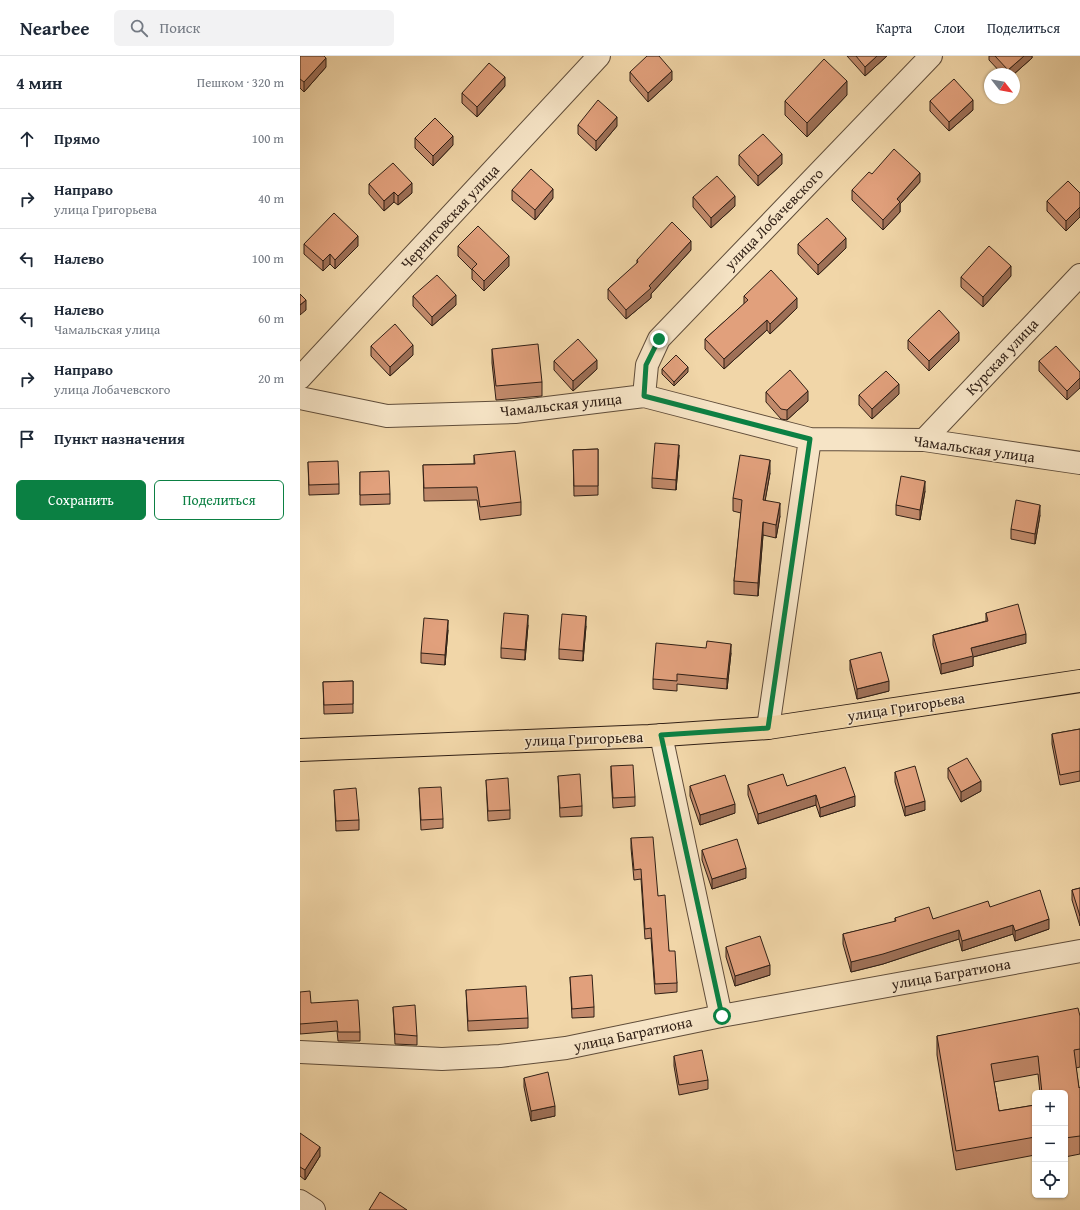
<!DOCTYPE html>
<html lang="ru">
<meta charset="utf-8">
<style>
:root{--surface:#fff;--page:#f2f2f3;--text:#1f2937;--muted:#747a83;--line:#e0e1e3;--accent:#0b8043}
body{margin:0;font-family:"Gentium Book Plus",serif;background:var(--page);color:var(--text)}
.controls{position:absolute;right:12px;bottom:12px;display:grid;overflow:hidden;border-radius:6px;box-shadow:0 1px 3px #0004}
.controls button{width:36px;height:36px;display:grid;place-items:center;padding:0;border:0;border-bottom:1px solid var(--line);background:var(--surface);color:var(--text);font:20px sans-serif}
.compass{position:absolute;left:684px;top:12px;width:36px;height:36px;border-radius:50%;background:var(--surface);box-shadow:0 1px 3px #0004;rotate:121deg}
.stop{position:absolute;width:12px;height:12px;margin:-9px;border:3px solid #0b8043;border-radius:50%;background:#fff}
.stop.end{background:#0b8043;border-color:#fff;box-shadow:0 1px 4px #0008}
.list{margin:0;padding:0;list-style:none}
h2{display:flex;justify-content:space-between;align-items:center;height:52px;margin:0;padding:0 16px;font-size:17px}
h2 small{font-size:13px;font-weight:400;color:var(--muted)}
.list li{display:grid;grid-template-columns:26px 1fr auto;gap:12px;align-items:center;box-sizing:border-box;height:60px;padding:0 16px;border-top:1px solid var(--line)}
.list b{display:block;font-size:15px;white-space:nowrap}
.list p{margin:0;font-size:13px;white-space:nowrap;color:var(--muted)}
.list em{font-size:13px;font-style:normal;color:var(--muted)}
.actions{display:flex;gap:8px;padding:12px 16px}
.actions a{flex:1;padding:9px 0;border:1px solid var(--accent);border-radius:6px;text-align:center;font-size:14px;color:var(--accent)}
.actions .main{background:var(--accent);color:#fff}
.icon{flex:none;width:22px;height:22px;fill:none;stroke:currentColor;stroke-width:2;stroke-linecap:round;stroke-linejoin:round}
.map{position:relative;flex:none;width:780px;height:1154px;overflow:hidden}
header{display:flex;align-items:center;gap:24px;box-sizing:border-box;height:56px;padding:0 20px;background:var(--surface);border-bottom:1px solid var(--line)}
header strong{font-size:19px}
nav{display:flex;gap:22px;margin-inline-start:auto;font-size:14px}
.search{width:280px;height:36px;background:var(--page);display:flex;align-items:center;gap:10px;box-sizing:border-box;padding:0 14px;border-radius:6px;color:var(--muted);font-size:15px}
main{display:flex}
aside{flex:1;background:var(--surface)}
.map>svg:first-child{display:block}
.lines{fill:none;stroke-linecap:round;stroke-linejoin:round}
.minor-casing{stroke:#604d3a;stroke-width:24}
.major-casing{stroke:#301f15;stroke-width:24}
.minor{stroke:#f6e4c6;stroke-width:22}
.major{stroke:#f1d6a8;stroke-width:22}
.wall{fill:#c28a6b;stroke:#301f15}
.shaded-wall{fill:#9e7057;stroke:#301f15}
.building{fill:#e1a07c;stroke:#301f15}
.route{stroke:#0b8043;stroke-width:5}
.labels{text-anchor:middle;stroke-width:3;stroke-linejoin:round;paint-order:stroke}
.street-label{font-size:15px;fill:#301f15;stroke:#f6e4c6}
</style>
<header>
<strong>Nearbee</strong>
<div class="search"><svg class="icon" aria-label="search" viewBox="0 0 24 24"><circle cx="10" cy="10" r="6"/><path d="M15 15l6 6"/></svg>Поиск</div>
<nav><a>Карта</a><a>Слои</a><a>Поделиться</a></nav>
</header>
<main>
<aside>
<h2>4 мин<small>Пешком · 320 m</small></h2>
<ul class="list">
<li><svg class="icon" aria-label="ahead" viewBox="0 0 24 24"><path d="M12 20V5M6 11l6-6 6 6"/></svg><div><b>Прямо</b></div><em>100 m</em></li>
<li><svg class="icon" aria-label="right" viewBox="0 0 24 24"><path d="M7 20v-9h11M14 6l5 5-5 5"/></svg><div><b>Направо</b><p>улица Григорьева</p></div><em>40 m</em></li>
<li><svg class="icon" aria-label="left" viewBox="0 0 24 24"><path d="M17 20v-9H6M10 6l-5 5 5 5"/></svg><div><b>Налево</b></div><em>100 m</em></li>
<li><svg class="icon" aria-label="left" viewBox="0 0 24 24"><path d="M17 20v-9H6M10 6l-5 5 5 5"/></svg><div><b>Налево</b><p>Чамальская улица</p></div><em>60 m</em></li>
<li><svg class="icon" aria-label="right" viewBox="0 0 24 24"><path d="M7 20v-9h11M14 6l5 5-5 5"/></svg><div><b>Направо</b><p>улица Лобачевского</p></div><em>20 m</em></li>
<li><svg class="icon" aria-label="arrive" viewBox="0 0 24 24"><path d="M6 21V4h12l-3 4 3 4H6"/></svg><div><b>Пункт назначения</b></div></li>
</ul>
<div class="actions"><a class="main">Сохранить</a><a>Поделиться</a></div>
</aside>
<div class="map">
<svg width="780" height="1154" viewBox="0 0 780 1154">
<rect width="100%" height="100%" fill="#f1d6a8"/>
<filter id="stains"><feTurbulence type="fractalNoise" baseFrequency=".005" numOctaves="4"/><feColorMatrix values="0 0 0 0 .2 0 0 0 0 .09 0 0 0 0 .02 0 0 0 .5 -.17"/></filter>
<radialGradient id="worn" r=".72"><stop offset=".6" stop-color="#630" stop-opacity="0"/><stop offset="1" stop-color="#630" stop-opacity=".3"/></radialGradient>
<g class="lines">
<g class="minor-casing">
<path id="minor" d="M0,322L299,0
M344,340L347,309L359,283L631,0
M0,342L87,360L215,356L344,340L510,383L624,384L780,407
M624,384L780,219
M468,672L510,383
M361,679L421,960
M0,996L142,1003L200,1000L266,992L421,960L780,895
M0,1145L14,1154"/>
</g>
<g class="major-casing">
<path id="major" d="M0,694L349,680L468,672L780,625"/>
</g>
<use href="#minor" class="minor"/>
<use href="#major" class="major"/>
</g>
<path class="wall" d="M0,0L26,11L4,36L0,32Z
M547,0H587L565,20Z
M689,0H732V2L714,18H702L689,4Z
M330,16L372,24L348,46L330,25Z
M205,30L177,61L162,47V37Z
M547,39L507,81L485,59V45Z
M630,45L673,54L649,75L630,55Z
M278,69L317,70L296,95L278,78Z
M115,82L153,89L133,110L115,92Z
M439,99L482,108L458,130L439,109Z
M620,126L600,148V156L583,174L552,144V134Z
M69,128L112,137L98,149L94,146L84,155L69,138Z
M212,134L253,142L235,164L212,144Z
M780,137V161L766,175L747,155V145Z
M393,141L435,150L411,172L393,151Z
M4,188L58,190L35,213L30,208L23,215L4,198Z
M498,188L546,192L518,219L498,198Z
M158,190L209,210L184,235L172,223V214L158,200Z
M391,194L351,238V242L326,263L308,243V233L337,208V204Z
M711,220L683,251L661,231V221Z
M113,240L156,249L132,270L113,250Z
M444,240L497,252L470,278L467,274L424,313L405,293V283L444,248Z
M608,284L659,285L629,315L608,293Z
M71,290L113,299L90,320L71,300Z
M192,293L242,326V340L196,344L192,307Z
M254,305L297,313L273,335L254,314Z
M739,305L780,316L767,344L739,315Z
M362,313L388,316L374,330L362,318Z
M466,336L508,345L487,364L481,363L466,346Z
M599,338L572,363L559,349V339Z
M298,393V439L274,440L273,394Z
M174,399L221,446V459L180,464L177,444L124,445L123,409L174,408Z
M379,399L376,434L352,432V422Z
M8,406L39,428V438L9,439Z
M60,416L90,438V448L60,449Z
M470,417L465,444L480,460L476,482L463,479L458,540L434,538V525L441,457L433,455V442Z
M625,435L620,464L596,459V449Z
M740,459L735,488L711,483V473Z
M686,557L726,587L673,601V610L641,618L633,589V579L686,565Z
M228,569L225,604L201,602V592Z
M286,570L283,605L259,603V593Z
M148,574L145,609L121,607V597Z
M431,597L427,633L377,628V635L353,633V623Z
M550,604L589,635L557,643L550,614Z
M53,625V657L24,658L23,626Z
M780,673V725L760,729L752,688V678Z
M311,710L335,741V750L313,752L311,720Z
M648,712L681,735L661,746L648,722Z
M595,716L625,754L605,760L595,726Z
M258,720L282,750V760L260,761Z
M186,724L210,754V763L188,765Z
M448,729L487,730L555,750L520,761L516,749L458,768L448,739Z
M390,730L435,757L400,769L390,740Z
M119,732L143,763V772L121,774Z
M34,734L59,764V774L36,775Z
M331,782L358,840L369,895L377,927V936L355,938L351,882L345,883L341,823L334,824L331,792Z
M402,794L446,822L412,833L402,804Z
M780,832V870L772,844V834Z
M690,851L749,873L715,885L713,878L662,895L659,883L583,908L551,916L543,888V878L595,866V862L633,863Z
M426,891L470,919L435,930L426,901Z
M270,921L294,951V961L272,962Z
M166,934L228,962V972L168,975Z
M0,936L11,947L60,976V985H38L37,975L0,978Z
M93,951L117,980V989L95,988Z
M780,960V1011L776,1012L779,1032L780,1031V1098L765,1101V1037H740L738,1018L694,1026L699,1055L735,1049V1099L656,1114L637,999V980Z
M374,1000L408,1024V1033L379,1039L374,1010Z
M224,1022L255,1060L231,1065L224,1031Z
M0,1077L20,1100L5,1124L0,1120Z"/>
<path class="shaded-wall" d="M577,0H587L565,20V11Z
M724,0H732V2L714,18H708V14Z
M26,2V11L4,36V26Z
M372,15V24L348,46V37Z
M205,21V30L177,61V51Z
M547,25V39L507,81V67Z
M673,44V54L649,75V66Z
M317,61V70L296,95V85Z
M153,80V89L133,110V100Z
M482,98V108L458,130V120Z
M620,117V126L600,148V156L583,174V164L597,143Z
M112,127V137L98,149V140Z
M253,133V142L235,164V154Z
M94,136V146L84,155V145Z
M435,140V150L411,172V162Z
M780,151V161L766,175V165Z
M58,180V190L35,213V204Z
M546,182V192L518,219V209Z
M391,185V194L351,238V242L326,263V254L349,230Z
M30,198V208L23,215V205Z
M209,200V210L184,235V225Z
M711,210V220L683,251V241Z
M156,239V249L132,270V261Z
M497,242V252L470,278V268Z
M6,244V254L0,259V249Z
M467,264V274L424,313V303Z
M659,276V285L629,315V305Z
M113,289V299L90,320V311Z
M297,304V313L273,335V325Z
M388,311V316L374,330V326Z
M780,322V332L767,344V335Z
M599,328V338L572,363V353Z
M508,335V345L487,364V354Z
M379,389V399L376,434V424Z
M470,404V417L463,457V444Z
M625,425V435L620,464V454Z
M480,447V460L476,482V469Z
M740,449V459L735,488V478Z
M463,466V479L458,540V527Z
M228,559V569L225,604V594Z
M286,560V570L283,605V595Z
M148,564V574L145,609V599Z
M726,578V587L673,601V610L641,618V608L671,592Z
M431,588V597L427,633V623Z
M589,625V635L557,643V633Z
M681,725V735L661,746V736Z
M516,739V749L458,768V758Z
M555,740V750L520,761V752Z
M625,745V754L605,760V751Z
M435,748V757L400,769V759Z
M446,812V822L412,833V823Z
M749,863V873L715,885V875Z
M713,869V878L662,895V885Z
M659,874V883L583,908L551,916V906Z
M470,909V919L435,930V920Z
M255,1050V1060L231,1065V1055Z
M20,1091V1100L5,1124V1114Z"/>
<path class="building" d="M0,0H24L26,2L4,26L0,23Z
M347,0H359L372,15L348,37L330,16Z
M556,0H577L565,11Z
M695,0H724L708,14Z
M524,3L547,25L507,67L485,45Z
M189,7L205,21L177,51L162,37Z
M654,23L673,44L649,66L630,45Z
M298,44L317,61L296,85L278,69Z
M135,62L153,80L133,100L115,82Z
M463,78L482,98L458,120L439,99Z
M594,93L620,117L597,143L600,146L583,164L552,134L569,116L572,118Z
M93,107L112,127L98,140L94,136L84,145L69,128Z
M231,113L253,133L235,154L212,134Z
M417,120L435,140L411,162L393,141Z
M768,125L780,137V151L766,165L747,145Z
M34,157L58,180L35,204L30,198L23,205L4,188Z
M527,162L546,182L518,209L498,188Z
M372,166L391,185L349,230L351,232L326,254L308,233L338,206L337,204Z
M178,170L209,200L184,225L172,213L177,208L158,190Z
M689,190L711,210L683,241L661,221Z
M471,214L497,242L470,268L467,264L424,303L405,283L448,244L444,240Z
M137,219L156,239L132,261L113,240Z
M0,238L6,244L0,249Z
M639,254L659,276L629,305L608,284Z
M95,268L113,289L90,311L71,290Z
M278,283L297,304L273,325L254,305Z
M238,288L242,326L196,330L192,293Z
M756,290L780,316V322L767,335L739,305Z
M376,299L388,311L374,326L362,313Z
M490,314L508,335L487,354L481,353L466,336Z
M586,315L599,328L572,353L559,339Z
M355,387L379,389L376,424L352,422Z
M298,393V430H274L273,394Z
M215,395L221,446L180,451L177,431L124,432L123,409L175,408L174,399Z
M440,399L470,404L463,444L480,447L476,469L463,466L458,527L434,525L442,444L433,442Z
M38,405L39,428L9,429L8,406Z
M89,415L90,438L60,439V416Z
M601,420L625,425L620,454L596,449Z
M716,444L740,449L735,478L711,473Z
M718,548L726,578L671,592L673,600L641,608L633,579L688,565L686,557Z
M204,557L228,559L225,594L201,592Z
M262,558L286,560L283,595L259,593Z
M124,562L148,564L145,599L121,597Z
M407,585L431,588L427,623L377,618V625L353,623L356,587L406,592Z
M581,596L589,625L557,633L550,604Z
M53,625V648L24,649L23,626Z
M780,673V715L760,719L752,678Z
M667,702L681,725L661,736L648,712Z
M333,709L335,741L313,742L311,710Z
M615,710L625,745L605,751L595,716Z
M545,711L555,740L520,752L516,739L458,758L448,729L483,718L487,730Z
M280,718L282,750L260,752L258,720Z
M425,719L435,748L400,759L390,730Z
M208,722L210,754L188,755L186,724Z
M141,731L143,763L121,764L119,732Z
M56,732L59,764L36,765L34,734Z
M353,781L358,840L365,839L369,895H375L377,927L355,928L351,872L345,873L341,813L334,814L331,782Z
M437,783L446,812L412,823L402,794Z
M780,832V860L772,834Z
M740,834L749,863L715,875L713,869L662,885L659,874L583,898L551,906L543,878L596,865L595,862L629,851L633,863L688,845L690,851Z
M460,880L470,909L435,920L426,891Z
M292,919L294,951L272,953L270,921Z
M226,930L228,962L168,965L166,934Z
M10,935L11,947L58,944L60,976H38L37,965L0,968V936Z
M115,949L117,980L95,978L93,951Z
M778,952L780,960V993L774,994L779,1032L780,1031V1080L765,1082V1037H742L738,1000L691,1008L699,1055L735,1049V1081L656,1095L637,980Z
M402,994L408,1024L379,1029L374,1000Z
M248,1016L255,1050L231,1055L224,1022Z
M0,1077L20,1091L5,1114L0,1111Z
M80,1136L107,1154H69Z"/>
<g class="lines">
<path class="route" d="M359,283L346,309L344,340L510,383L468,672L361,679L422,960"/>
</g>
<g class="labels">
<g class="street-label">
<text transform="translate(150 161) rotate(-47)" y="5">Черниговская улица</text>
<text transform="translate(474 163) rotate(-46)" y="5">улица Лобачевского</text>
<text transform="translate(702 301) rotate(-47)" y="5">Курская улица</text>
<text transform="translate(261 349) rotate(-6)" y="5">Чамальская улица</text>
<text transform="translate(674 393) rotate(8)" y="5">Чамальская улица</text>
<text transform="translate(606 651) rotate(-9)" y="5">улица Григорьева</text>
<text transform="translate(284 683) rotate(-2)" y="5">улица Григорьева</text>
<text transform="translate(651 918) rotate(-10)" y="5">улица Багратиона</text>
<text transform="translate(333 978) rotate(-12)" y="5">улица Багратиона</text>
</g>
</g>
<rect width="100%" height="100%" filter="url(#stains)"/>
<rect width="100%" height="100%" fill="url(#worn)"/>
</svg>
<div class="controls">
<button>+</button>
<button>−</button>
<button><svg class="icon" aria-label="locate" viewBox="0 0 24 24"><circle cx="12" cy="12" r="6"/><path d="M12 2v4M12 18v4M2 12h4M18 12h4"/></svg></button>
</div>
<svg class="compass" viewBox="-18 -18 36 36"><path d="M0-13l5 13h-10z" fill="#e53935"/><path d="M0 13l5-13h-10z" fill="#747a83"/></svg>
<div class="stop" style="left:422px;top:960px"></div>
<div class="stop end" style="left:359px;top:283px"></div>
</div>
</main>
